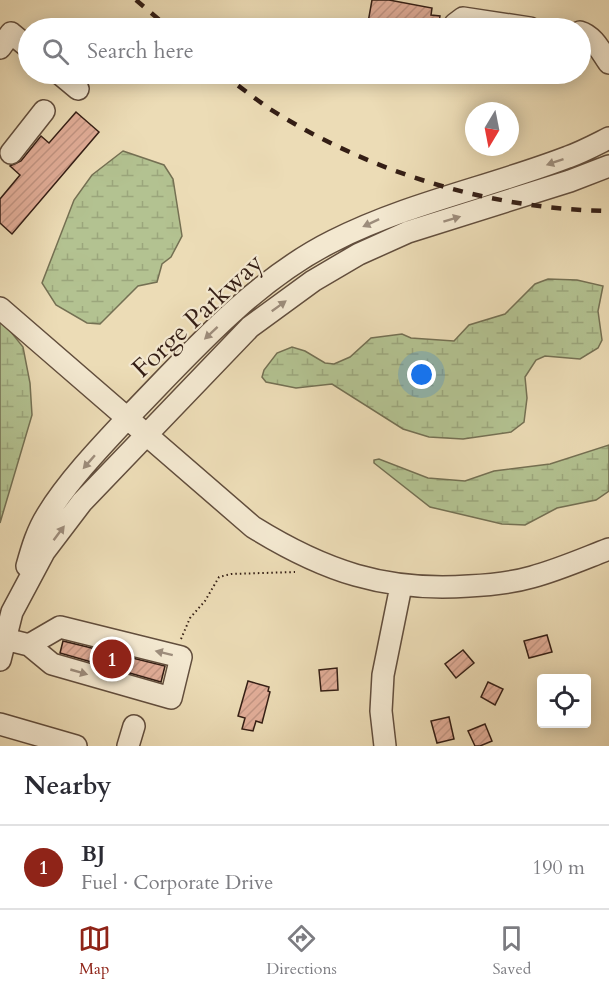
<!DOCTYPE html>
<meta charset="utf-8">
<style>
:root{--surface:#fff;--page:#f2f2f3;--text:#2b2b33;--muted:#7c7c81;--line:#e1e1e2;--accent:#8f2418}
body{margin:0;font-family:Cardo,serif;background:var(--page);color:var(--text)}
.controls{position:absolute;right:18px;bottom:18px;display:grid;overflow:hidden;border-radius:6px;box-shadow:0 3px 15px #0003}
.controls button{width:54px;height:54px;display:grid;place-items:center;padding:0;border:0;border-bottom:2px solid var(--line);background:var(--surface);color:var(--text);font:30px sans-serif}
.compass{position:absolute;left:465px;top:102px;width:54px;height:54px;border-radius:50%;background:var(--surface);box-shadow:0 3px 15px #0003;rotate:190deg}
.you{position:absolute;left:422px;top:375px;width:21px;height:21px;margin:-15px;border:4px solid #fff;border-radius:50%;background:#1a73e8;box-shadow:0 0 0 9px #1a73e833}
.badge{display:grid;place-items:center;width:39px;height:39px;border-radius:50%;background:var(--accent);color:#fff;font-size:20px;font-weight:700}
.pin{position:absolute;translate:-50% -50%;border:3px solid #fff;box-shadow:0 2px 6px #0006}
.list{margin:0;padding:0;list-style:none}
h2{display:flex;justify-content:space-between;align-items:center;height:78px;margin:0;padding:0 24px;font-size:26px}
h2 small{font-size:20px;font-weight:400;color:var(--muted)}
.list li{display:grid;grid-template-columns:39px 1fr auto;gap:18px;align-items:center;box-sizing:border-box;height:84px;padding:0 24px;border-top:2px solid var(--line)}
.list b{display:block;font-size:22px;white-space:nowrap}
.list p{margin:0;font-size:20px;white-space:nowrap;color:var(--muted)}
.list em{font-size:20px;font-style:normal;color:var(--muted)}
.icon{flex:none;width:33px;height:33px;fill:none;stroke:currentColor;stroke-width:2;stroke-linecap:round;stroke-linejoin:round}
.map{position:relative;flex:none;width:609px;height:746px;overflow:hidden}
.search{position:absolute;background:var(--surface);box-shadow:0 3px 15px #0003;left:18px;right:18px;top:18px;height:66px;display:flex;align-items:center;gap:15px;box-sizing:border-box;padding:0 21px;border-radius:33px;color:var(--muted);font-size:22px}
.sheet{height:162px;background:var(--surface)}
nav{display:flex;justify-content:space-around;align-items:center;box-sizing:border-box;height:84px;border-top:2px solid var(--line);background:var(--surface);font-size:16px;color:var(--muted)}
nav a{display:grid;justify-items:center;gap:3px}
nav .on{color:var(--accent)}
.map>svg:first-child{display:block}
.wetland{fill:url(#wetland-marsh);stroke:#747053;stroke-width:1.5}
.building{fill:url(#building-hatch);stroke:#341e15;stroke-width:1.5}
.lines{fill:none;stroke-linecap:round;stroke-linejoin:round}
.minor-casing{stroke:#624e3d;stroke-width:24}
.path{stroke:#341e15;stroke-width:2;stroke-dasharray:1.5 3;stroke-linecap:butt}
.minor{stroke:#f3e8d0;stroke-width:21}
.rail{stroke:#341e15;stroke-width:4.5;stroke-dasharray:10 10;stroke-linecap:butt}
.oneway{fill:#9d8d7c}
.labels{text-anchor:middle;stroke-width:4.5;stroke-linejoin:round;paint-order:stroke}
.street-label{font-size:26px;fill:#341e15;stroke:#f3e8d0}
</style>
<div class="map">
<svg width="609" height="746" viewBox="0 0 609 746">
<defs>
<pattern id="wetland-marsh" width="20" height="14" patternUnits="userSpaceOnUse" patternTransform="scale(1.5)"><rect width="20" height="14" fill="#b3c291"/><path d="M1 5h8M5 5V1M11 12h8M15 12V8" fill="none" stroke="#9ba67c"/></pattern>
<pattern id="building-hatch" width="6" height="6" patternUnits="userSpaceOnUse" patternTransform="scale(1.5)"><rect width="6" height="6" fill="#e2ae99"/><path d="M-1 1l2-2M0 6l6-6M5 7l2-2" fill="none" stroke="#c29583"/></pattern>
</defs>
<rect width="100%" height="100%" fill="#ecdcb6"/>
<filter id="stains"><feTurbulence type="fractalNoise" baseFrequency=".00333" numOctaves="4"/><feColorMatrix values="0 0 0 0 .2 0 0 0 0 .09 0 0 0 0 .02 0 0 0 .5 -.17"/></filter>
<radialGradient id="worn" r=".72"><stop offset=".6" stop-color="#630" stop-opacity="0"/><stop offset="1" stop-color="#630" stop-opacity=".3"/></radialGradient>
<path class="wetland" d="M123,151L164,165L173,179L182,236L171,257L162,264L157,282L138,286L100,324L87,323L56,305L42,283L74,200L92,175Z
M548,279L577,280L603,286L598,311L602,340L598,348L580,359L545,356L536,360L525,377L527,398L524,422L511,432L463,439L429,437L403,429L332,384L296,388L266,382L262,377L264,370L277,353L292,347L305,351L325,363L334,364L350,357L371,338L402,334L411,338L454,341L469,325L505,314L535,284Z
M0,321L3,322L23,347L30,383L32,415L0,523Z
M609,445V491L596,500L557,508L525,525L502,524L430,507L374,463V460L379,459L428,478L465,481L494,471L550,464Z"/>
<path class="building" d="M372,0H389L432,8L431,15L440,16L438,28H367Z
M76,112L99,132L12,234L0,223V199L20,175L10,166L21,161L41,136L49,143Z
M547,635L552,652L529,658L524,641Z
M63,641L165,666L161,682L60,653Z
M463,650L474,663L456,678L445,664Z
M337,668L338,690L321,691L319,670Z
M248,681L269,687L268,691L270,692L262,723L256,721L253,731L242,729L245,718L238,716Z
M488,682L503,689L495,705L481,697Z
M449,717L454,739L437,743L431,721Z
M485,724L492,741L480,746H475L468,731Z"/>
<g class="lines">
<g class="minor-casing">
<path id="minor" d="M455,28V24L463,18L530,28
M580,32C594,36 601,52 609,63
M0,48L11,33L28,47
M60,74L78,89
M11,153L44,111
M0,308L253,527C324,571 385,592 469,586C490,585 511,583 532,577C558,570 583,559 609,549
M27,566C32,548 37,531 47,515C69,479 105,442 134,411C194,349 255,280 333,241C408,203 490,187 568,157C582,152 595,145 609,138
M5,639L29,645L52,664L171,698L181,657L60,627L29,645
M0,660L12,612L44,552L82,502L250,327L313,281L359,254L408,232L570,181L609,166
M0,724L76,746
M128,746L134,726
M385,746L381,711L383,675L401,586"/>
</g>
<path class="path" d="M181,639L190,618L205,601L219,577L231,574L295,572"/>
<use href="#minor" class="minor"/>
<path class="rail" d="M136,0L169,28
M222,74C238,85 254,98 270,109C371,173 489,209 609,211"/>
</g>
<defs><path id="oneway-solid" d="M-6-.8H1V-3.2L6.5 0L1 3.2V.8H-6Z" transform="scale(1.5)"/></defs>
<g class="oneway">
<use href="#oneway-solid" transform="translate(555 162) rotate(161)"/>
<use href="#oneway-solid" transform="translate(452 219) rotate(-17)"/>
<use href="#oneway-solid" transform="translate(371 223) rotate(155)"/>
<use href="#oneway-solid" transform="translate(279 306) rotate(-36)"/>
<use href="#oneway-solid" transform="translate(211 333) rotate(137)"/>
<use href="#oneway-solid" transform="translate(89 462) rotate(131)"/>
<use href="#oneway-solid" transform="translate(59 533) rotate(-53)"/>
<use href="#oneway-solid" transform="translate(164 653) rotate(-166)"/>
<use href="#oneway-solid" transform="translate(79 672) rotate(16)"/>
</g>
<g class="labels">
<g class="street-label">
<text transform="translate(197 315) rotate(-43)" y="9">Forge Parkway</text>
</g>
</g>
<rect width="100%" height="100%" filter="url(#stains)"/>
<rect width="100%" height="100%" fill="url(#worn)"/>
</svg>
<div class="controls">
<button><svg class="icon" aria-label="locate" viewBox="0 0 24 24"><circle cx="12" cy="12" r="6"/><path d="M12 2v4M12 18v4M2 12h4M18 12h4"/></svg></button>
</div>
<svg class="compass" viewBox="-18 -18 36 36"><path d="M0-13l5 13h-10z" fill="#e53935"/><path d="M0 13l5-13h-10z" fill="#7c7c81"/></svg>
<div class="you"></div>
<div class="pin badge" style="left:112px;top:659px">1</div>
<div class="search"><svg class="icon" aria-label="search" viewBox="0 0 24 24"><circle cx="10" cy="10" r="6"/><path d="M15 15l6 6"/></svg>Search here</div>
</div>
<section class="sheet">
<h2>Nearby<small></small></h2>
<ul class="list">
<li><span class="badge">1</span><div><b>BJ</b><p>Fuel · Corporate Drive</p></div><em>190 m</em></li>
</ul>
</section>
<nav>
<a class="on"><svg class="icon" aria-label="map" viewBox="0 0 24 24"><path d="M3 6l6-2 6 2 6-2v14l-6 2-6-2-6 2zM9 4v14M15 6v14"/></svg>Map</a>
<a><svg class="icon" aria-label="directions" viewBox="0 0 24 24"><path d="M12 3l9 9-9 9-9-9zM9 14v-3h6M13 9l2 2-2 2"/></svg>Directions</a>
<a><svg class="icon" aria-label="saved" viewBox="0 0 24 24"><path d="M7 4h10v16l-5-4-5 4z"/></svg>Saved</a>
</nav>
